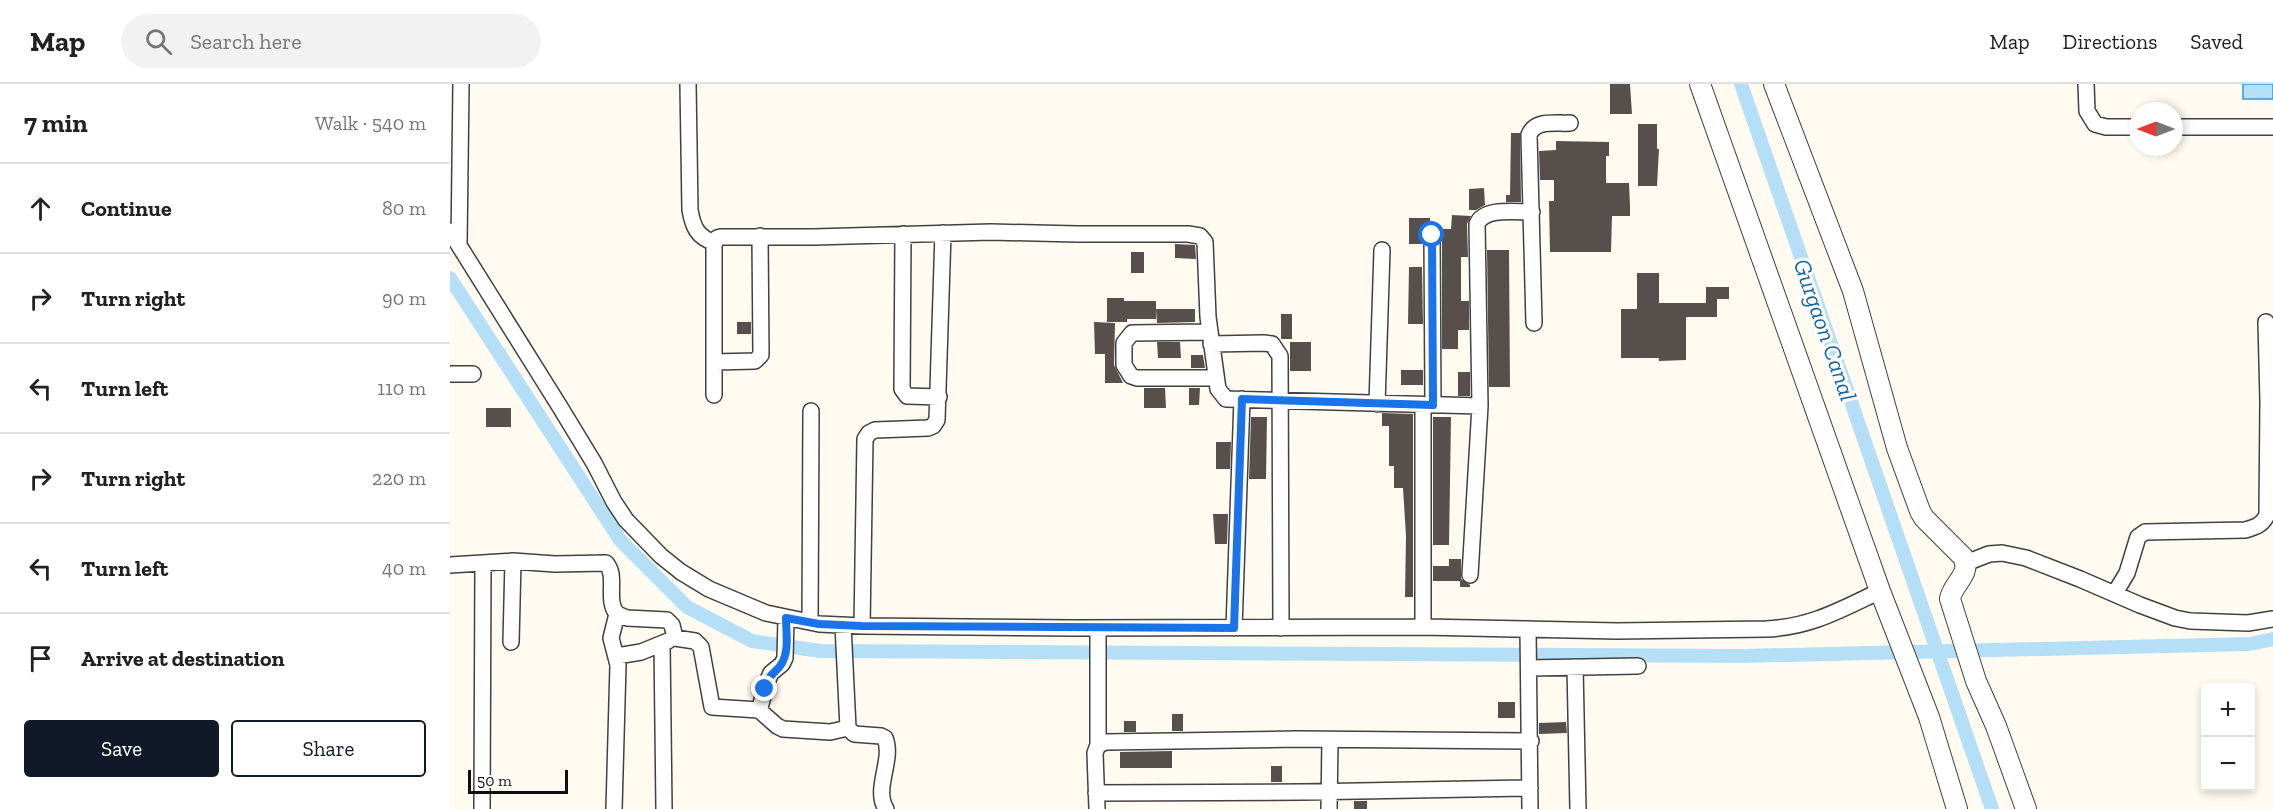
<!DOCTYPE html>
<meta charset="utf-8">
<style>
:root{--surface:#fff;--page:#f2f2f2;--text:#202124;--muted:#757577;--line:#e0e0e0;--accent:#111827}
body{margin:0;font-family:"Zilla Slab",serif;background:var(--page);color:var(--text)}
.controls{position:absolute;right:18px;bottom:18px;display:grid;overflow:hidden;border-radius:6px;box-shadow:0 3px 9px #0003}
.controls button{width:54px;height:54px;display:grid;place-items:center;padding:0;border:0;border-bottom:2px solid var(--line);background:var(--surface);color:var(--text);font:30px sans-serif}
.compass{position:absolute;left:1679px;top:18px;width:54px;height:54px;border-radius:50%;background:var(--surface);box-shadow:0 3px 9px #0003;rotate:270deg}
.scale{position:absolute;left:18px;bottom:15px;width:100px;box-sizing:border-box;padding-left:6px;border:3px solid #0e0e0e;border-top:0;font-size:16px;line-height:21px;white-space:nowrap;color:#0e0e0e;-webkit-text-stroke:4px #fff;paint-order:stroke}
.stop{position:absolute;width:18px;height:18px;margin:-14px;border:4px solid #1a73e8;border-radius:50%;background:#fff}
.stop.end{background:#1a73e8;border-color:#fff;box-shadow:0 2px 6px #0008}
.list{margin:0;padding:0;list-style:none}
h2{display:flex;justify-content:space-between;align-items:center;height:78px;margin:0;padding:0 24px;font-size:26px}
h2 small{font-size:20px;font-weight:400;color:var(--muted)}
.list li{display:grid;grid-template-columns:39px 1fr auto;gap:18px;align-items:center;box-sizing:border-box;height:90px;padding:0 24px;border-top:2px solid var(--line)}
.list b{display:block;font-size:22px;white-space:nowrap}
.list em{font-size:20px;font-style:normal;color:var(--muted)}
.actions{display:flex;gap:12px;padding:18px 24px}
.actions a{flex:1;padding:14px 0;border:2px solid var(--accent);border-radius:6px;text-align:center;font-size:21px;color:var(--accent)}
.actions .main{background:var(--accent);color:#fff}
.icon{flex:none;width:33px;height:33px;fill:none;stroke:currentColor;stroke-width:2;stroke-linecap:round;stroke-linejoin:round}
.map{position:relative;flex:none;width:1823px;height:725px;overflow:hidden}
header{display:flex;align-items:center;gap:36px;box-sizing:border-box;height:84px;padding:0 30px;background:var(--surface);border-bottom:2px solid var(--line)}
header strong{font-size:28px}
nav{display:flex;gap:33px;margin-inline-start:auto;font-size:21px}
.search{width:420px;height:54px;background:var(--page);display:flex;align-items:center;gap:15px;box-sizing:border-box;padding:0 21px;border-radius:33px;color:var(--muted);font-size:22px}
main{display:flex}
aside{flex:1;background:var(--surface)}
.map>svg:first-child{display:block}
.water{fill:#b5dff6;stroke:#3c97cd;stroke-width:1.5}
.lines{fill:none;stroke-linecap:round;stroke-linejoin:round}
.canal{stroke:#b5dff6;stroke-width:14}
.building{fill:#574f4b}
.minor-casing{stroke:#414141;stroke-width:18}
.tertiary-casing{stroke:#414141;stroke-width:22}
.minor{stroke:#fff;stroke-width:15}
.tertiary{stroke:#fff;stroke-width:20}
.route{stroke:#1a73e8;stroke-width:8}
.labels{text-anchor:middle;stroke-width:6;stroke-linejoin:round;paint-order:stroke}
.water-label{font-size:24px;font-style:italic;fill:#1868a0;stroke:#fff}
</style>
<header>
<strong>Map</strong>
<div class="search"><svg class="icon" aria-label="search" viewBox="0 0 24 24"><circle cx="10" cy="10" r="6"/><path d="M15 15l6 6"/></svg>Search here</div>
<nav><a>Map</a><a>Directions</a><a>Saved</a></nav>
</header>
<main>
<aside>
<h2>7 min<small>Walk · 540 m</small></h2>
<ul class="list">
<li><svg class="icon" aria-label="ahead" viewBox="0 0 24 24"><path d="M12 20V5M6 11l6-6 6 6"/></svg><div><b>Continue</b></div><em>80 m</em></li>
<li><svg class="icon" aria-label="right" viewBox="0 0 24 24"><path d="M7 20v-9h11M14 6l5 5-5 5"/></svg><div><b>Turn right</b></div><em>90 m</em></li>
<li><svg class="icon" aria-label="left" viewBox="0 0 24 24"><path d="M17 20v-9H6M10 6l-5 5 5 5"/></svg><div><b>Turn left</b></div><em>110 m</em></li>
<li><svg class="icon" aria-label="right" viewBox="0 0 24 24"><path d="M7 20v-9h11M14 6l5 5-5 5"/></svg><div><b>Turn right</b></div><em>220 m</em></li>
<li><svg class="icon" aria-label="left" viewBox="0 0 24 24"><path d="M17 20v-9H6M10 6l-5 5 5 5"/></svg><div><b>Turn left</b></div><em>40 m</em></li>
<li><svg class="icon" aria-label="arrive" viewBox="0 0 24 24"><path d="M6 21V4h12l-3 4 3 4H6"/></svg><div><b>Arrive at destination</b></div></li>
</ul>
<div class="actions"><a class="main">Save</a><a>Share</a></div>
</aside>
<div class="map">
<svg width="1823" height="725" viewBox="0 0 1823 725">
<rect width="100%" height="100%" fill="#fffbf0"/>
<path class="water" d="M1793,0H1823V15H1793Z"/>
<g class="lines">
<path class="canal" d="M1291,0L1542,725
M0,194L170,456L237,523L302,557L370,567L1291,572L1800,560L1823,555"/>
</g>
<path class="building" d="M1160,0H1180L1182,30H1160Z
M1188,40H1207V65H1209L1207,102H1188Z
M1061,49H1070L1071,118H1056V111H1060Z
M1106,57L1159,58V72H1156V99H1179L1180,122V132H1162L1161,168H1100L1099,117H1104V96H1090L1089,67L1106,66Z
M1034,104L1035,121L1026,126H1019V105Z
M1002,131L1021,132L1017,140L1018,173H1011V217H1019V246H1008V265H992V151L989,145H1001Z
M959,134H980V142L973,147L972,160H959Z
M725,160L745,161L746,175L725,174Z
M1037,166H1059L1060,303H1039Z
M681,168H694V189H681Z
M959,183H972L973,240H958Z
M1187,189H1209V219H1256V203H1279V215H1267V233H1236V276L1209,277V274H1171V225H1187Z
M657,214H674V217H706V235H677V238H657Z
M706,225H745V238L707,239Z
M831,230H842V255H831Z
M287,238H301V250H287Z
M644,238L665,239L664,281L673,299H655V270H645Z
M707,258H730L731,274H708Z
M840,258H861V287H840Z
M741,271H753L755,284H741Z
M951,286H973V301H951Z
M1008,288H1020V312H1008Z
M694,304H715L716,324H694Z
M739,304H750L749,321H739Z
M36,324H61V343H36Z
M932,329L963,330V513H955L956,452L953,404H944V382H939V342H932Z
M801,333H817L816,395H799Z
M983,333H1001L999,461H983Z
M766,358H781L780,385H766Z
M763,430H778L777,460H765Z
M999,475H1011V495L1020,501V503H1010V497H983V482H999Z
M1048,618H1065V634H1048Z
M722,630H733V647H722Z
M674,637H686V648H674Z
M1116,638L1117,649L1089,650V639Z
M722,667V684H670V668Z
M821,682H832V698H821Z
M904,717H917V725H904Z"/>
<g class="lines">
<g class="minor-casing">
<path id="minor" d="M238,0L240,126C243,143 247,153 265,159
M1636,0L1637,27L1645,40L1656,43H1688
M1724,43H1823
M0,147L110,323L144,379L164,418L176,436L211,472L231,488L259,505L316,529L369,540L412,542L625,544L973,543L1167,547L1316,545C1361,543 1390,526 1430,507
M453,150L452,305L457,312L489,313
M982,151L983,321
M9,161L11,0
M1084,239L1079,51C1085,35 1106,40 1120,39
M759,248L682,249L674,259V281L681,292L687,294H766
M761,260L814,259L822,260L830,272L831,544
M264,278L305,277L311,271L310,152
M0,290H23
M264,311V161L267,154L270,153H364L541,148L627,150H738L750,152L755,158L758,233L768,305L776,315L1030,322
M927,320L932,166
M1516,479L1539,470L1552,469L1576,474L1630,495L1690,521L1725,534L1740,537L1798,539L1823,535
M0,481L63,477L105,480L156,479C168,492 155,516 167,530L177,534L217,536L222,541L225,554L245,557L251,563L262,623L309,626L327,642L333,645L380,648L398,644
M1020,491L1030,322L1027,140C1034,123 1066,128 1082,128
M1665,509L1677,489L1688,453L1695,448L1795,446C1806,443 1812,441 1817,431L1818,317L1816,238
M360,538L361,327
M393,541L398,644L404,650L431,652L435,654C444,676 423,705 436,725
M412,542L415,355L419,349L425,346L478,344L483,342L487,336L493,149
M973,543V321
M784,544L792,315
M1078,545L1080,725
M61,558L63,477
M212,560L214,725
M167,572L191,568L218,557
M1125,583L1128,725
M1079,584L1188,582
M309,627L317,598L321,589L332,580L335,574L336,534
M648,661V544
M646,709L853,708L1080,704
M32,725L33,479
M164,725L168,581L161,554L167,530
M647,725L645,669L648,661L656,658L848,655L1081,657
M879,725L880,656"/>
</g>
<g class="tertiary-casing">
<path id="tertiary" d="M1250,0L1430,507L1479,633L1507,725
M1324,0L1403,207L1447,364L1470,427L1474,434L1513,473C1522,491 1503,498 1500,515L1526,597L1546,642L1576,725"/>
</g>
<use href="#minor" class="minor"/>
<use href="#tertiary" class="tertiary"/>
</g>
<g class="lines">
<path class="route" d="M315,605C318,588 328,589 333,577C339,565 336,547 336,534L369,540L412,542L784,544L792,315L983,321L982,151"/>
</g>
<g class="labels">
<g class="water-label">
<text transform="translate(1375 246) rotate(71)" y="8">Gurgaon Canal</text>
</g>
</g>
</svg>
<div class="controls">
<button>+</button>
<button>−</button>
</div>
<svg class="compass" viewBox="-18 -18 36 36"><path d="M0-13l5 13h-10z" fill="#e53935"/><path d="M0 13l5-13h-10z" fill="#757577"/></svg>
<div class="scale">50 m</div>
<div class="stop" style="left:982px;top:151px"></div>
<div class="stop end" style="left:315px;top:605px"></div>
</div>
</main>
